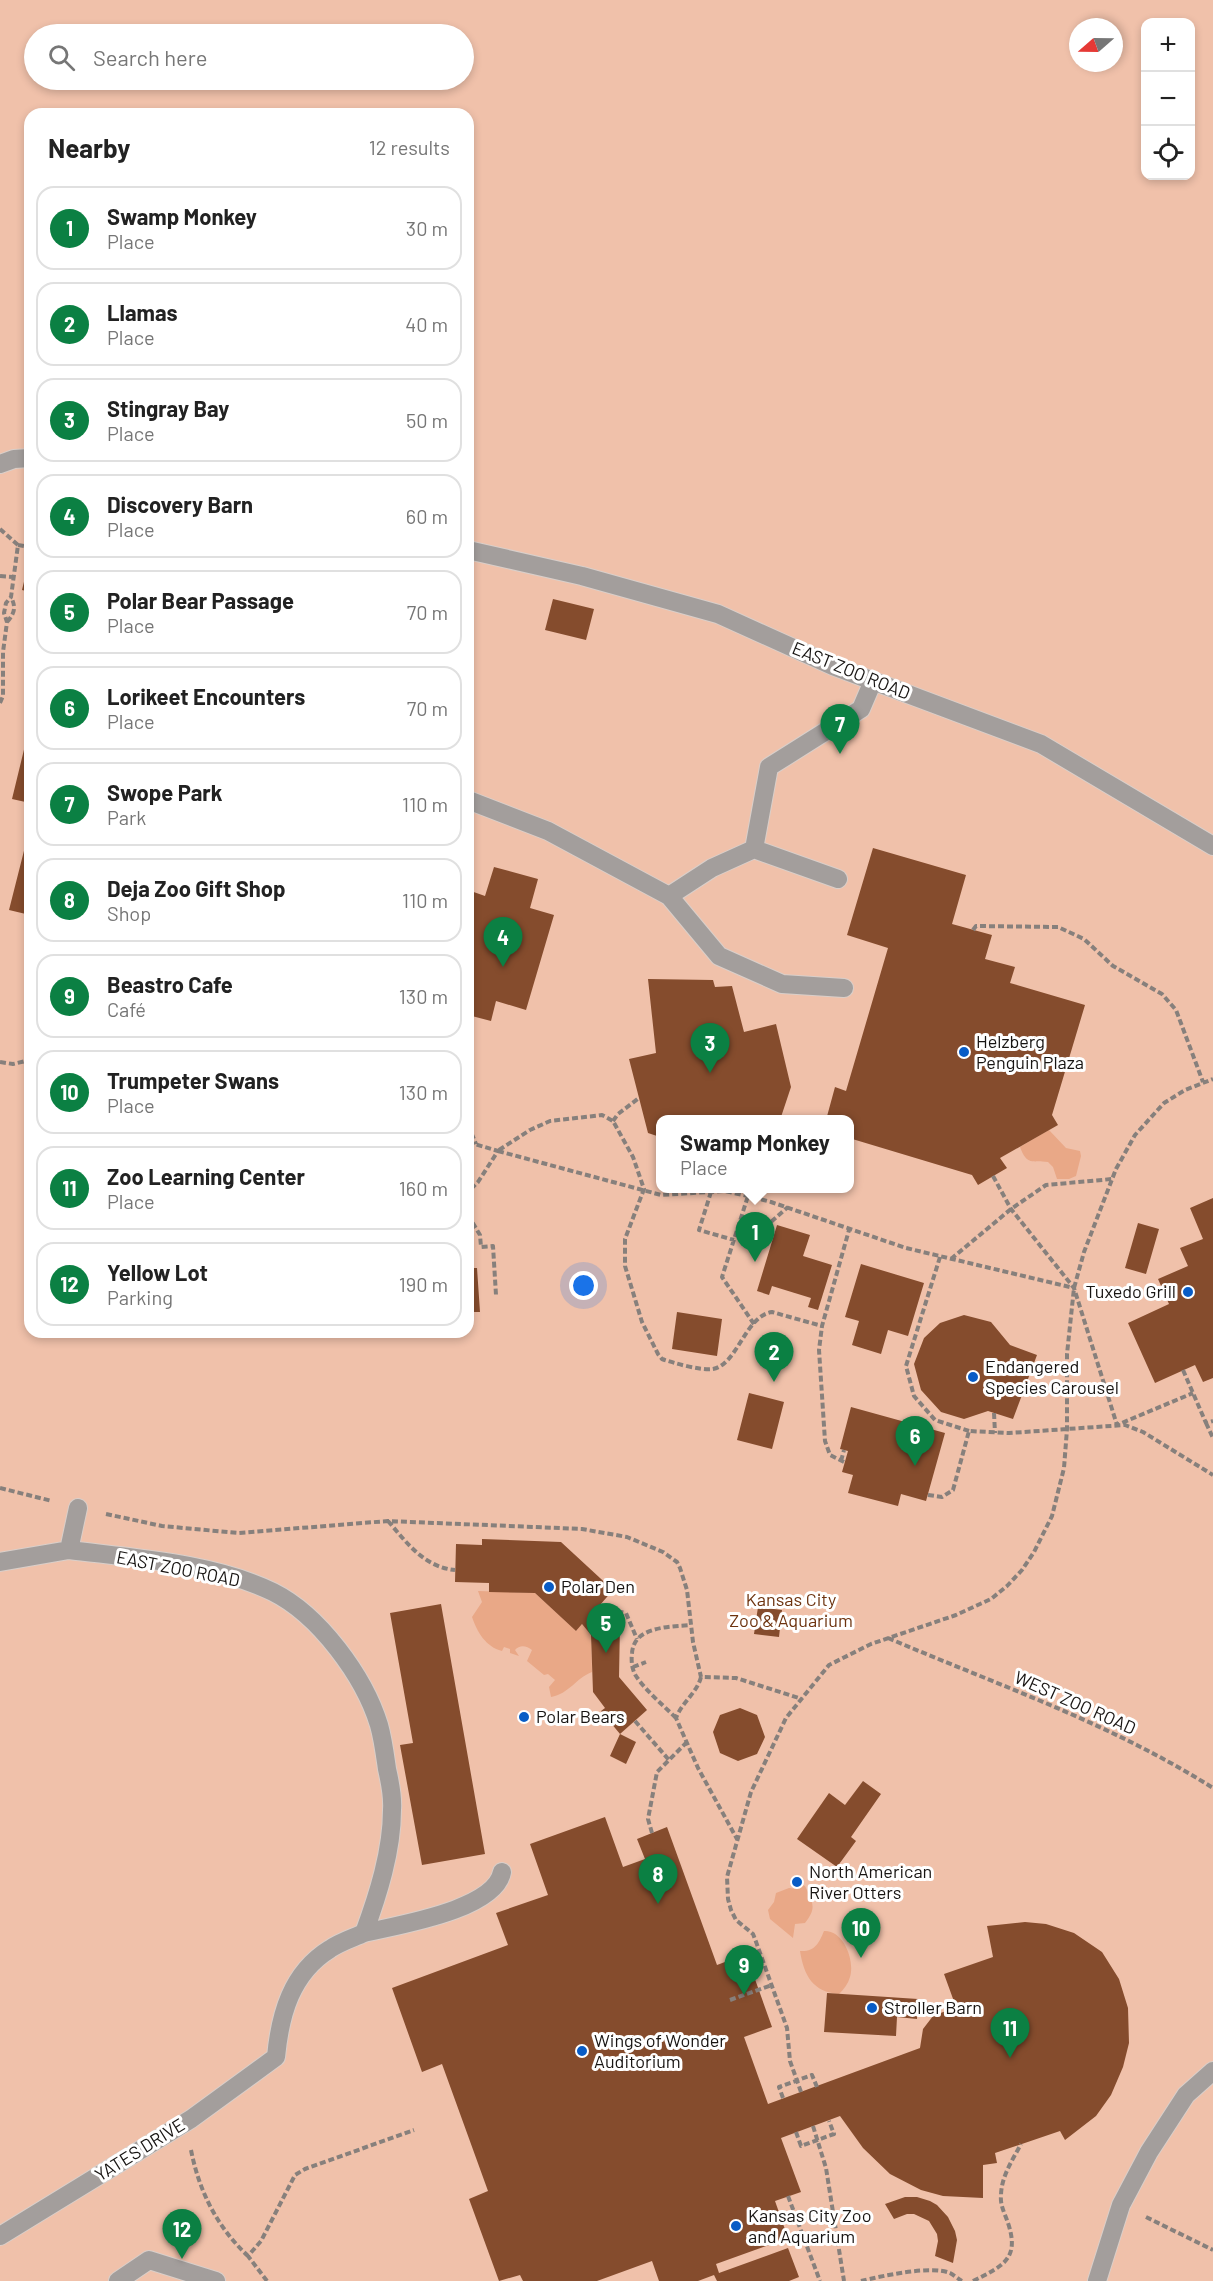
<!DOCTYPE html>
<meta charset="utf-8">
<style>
:root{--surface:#fff;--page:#f6f6f6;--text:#222;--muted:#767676;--line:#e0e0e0;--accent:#0b8043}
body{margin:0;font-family:Barlow,sans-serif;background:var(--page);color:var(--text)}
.controls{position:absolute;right:18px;top:18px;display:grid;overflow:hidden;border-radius:12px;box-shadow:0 3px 9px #0003}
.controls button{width:54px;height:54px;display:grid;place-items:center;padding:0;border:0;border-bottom:2px solid var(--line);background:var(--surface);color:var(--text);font:30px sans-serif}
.compass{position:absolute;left:1069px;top:18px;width:54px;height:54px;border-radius:50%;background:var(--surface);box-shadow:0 3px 9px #0003;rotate:250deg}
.you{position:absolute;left:584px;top:1286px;width:21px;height:21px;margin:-15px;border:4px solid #fff;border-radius:50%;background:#1a73e8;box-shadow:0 0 0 9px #1a73e833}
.badge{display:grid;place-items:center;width:39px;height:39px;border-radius:50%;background:var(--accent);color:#fff;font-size:20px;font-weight:700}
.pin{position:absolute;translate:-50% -50px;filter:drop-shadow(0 2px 3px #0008)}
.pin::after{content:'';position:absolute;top:32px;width:21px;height:18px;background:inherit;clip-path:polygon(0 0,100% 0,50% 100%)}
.popup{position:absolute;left:656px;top:1115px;width:198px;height:78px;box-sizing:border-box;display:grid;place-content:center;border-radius:12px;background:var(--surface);filter:drop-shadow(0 2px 4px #0005);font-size:20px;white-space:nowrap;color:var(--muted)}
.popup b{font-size:22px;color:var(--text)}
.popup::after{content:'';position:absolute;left:50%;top:100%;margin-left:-12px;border:12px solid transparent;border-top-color:var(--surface)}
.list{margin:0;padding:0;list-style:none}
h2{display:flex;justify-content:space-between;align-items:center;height:78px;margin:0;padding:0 24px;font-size:26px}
h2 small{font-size:20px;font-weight:400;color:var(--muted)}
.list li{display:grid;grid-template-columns:39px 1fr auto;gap:18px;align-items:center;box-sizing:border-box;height:84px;margin:0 12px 12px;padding:0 12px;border:2px solid var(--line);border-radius:18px}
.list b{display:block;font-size:22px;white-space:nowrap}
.list p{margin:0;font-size:20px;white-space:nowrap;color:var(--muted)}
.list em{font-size:20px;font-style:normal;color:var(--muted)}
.icon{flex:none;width:33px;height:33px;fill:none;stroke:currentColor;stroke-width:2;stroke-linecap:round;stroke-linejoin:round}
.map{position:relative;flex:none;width:1213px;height:2281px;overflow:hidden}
.search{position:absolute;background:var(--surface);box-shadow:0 3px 9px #0003;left:24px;top:24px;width:450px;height:66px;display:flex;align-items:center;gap:15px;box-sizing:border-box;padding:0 21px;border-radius:33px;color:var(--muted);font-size:22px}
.panel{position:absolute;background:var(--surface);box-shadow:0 3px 9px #0003;left:24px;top:108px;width:450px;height:1230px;border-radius:18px}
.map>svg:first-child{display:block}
.green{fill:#f0c1aa;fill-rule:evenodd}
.water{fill:#e9a887}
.building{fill:#854c2d}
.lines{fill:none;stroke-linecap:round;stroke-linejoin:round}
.lane-casing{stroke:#d9cfca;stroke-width:20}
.path{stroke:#87807c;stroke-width:4;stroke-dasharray:6 3;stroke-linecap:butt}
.lane{stroke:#a39e9c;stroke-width:18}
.poi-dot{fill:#085cc6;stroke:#fff;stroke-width:2}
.labels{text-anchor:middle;stroke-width:6;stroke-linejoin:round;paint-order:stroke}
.street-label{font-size:18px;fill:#171412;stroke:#fff}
.poi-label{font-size:18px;fill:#171412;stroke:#fff;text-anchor:start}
.park-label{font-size:18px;fill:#6d330f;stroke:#fff}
</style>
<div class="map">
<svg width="1213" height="2281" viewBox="0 0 1213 2281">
<rect width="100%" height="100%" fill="#fef3ed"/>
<path class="green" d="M0,0H1213V2281H0ZM1146,22H1190V176H1146ZM1078,27H1114V63H1078ZM34,34H464V80H34ZM30,114H468V1332H30ZM660,1120H849V1188H660Z"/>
<path class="water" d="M1049,1130L1066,1148L1080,1151L1081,1156L1076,1176L1069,1179H1057L1053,1167L1048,1162C1032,1160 1027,1166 1020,1147Z
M478,1591L535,1593L576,1631L582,1624L591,1635L592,1672C576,1678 569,1694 551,1697L549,1687L555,1680L548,1674L544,1675L527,1661L532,1650C527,1646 520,1644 515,1650L519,1656L510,1653V1649L504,1647L502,1651C486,1647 477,1632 472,1617L482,1602Z
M801,1884L805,1886C813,1903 817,1908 805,1923L795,1924L793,1938L770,1919L768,1910L774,1902L776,1893L789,1888L797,1889Z
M824,1931C844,1930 855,1961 850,1977C848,1984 844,1989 839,1994C813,1992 804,1976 800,1951C815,1952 819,1943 824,1931Z"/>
<path class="building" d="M29,561H30V592L22,590Z
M553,599L594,609L586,640L545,630Z
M29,729H30V803L12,799Z
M29,831H30V915L9,910Z
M873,848L966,875L952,924L992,935L985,959L1015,967L1010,983L1085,1005L1052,1115L1058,1125L1000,1158L1007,1168L978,1185L972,1175L849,1138V1120H826L835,1087L846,1091L888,948L847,935Z
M494,867L538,879L530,908L554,915L526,1010L496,1001L491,1021L468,1015V890L485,896Z
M648,979L713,980L715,987L732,986L744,1032L776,1024L791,1087L780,1120H660V1137L648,1133L629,1059L656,1053Z
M1213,1198V1378L1203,1382L1195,1365L1155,1383L1128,1323L1169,1304L1158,1279L1188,1266L1180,1248L1203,1239L1190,1208Z
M1138,1223L1159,1229L1146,1274L1125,1268Z
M777,1225L810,1235L803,1256L832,1265L818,1310L808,1307L811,1298L772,1286L769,1295L757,1291Z
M861,1264L924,1283L908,1336L888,1330L881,1354L852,1345L859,1321L845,1317Z
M468,1268H477L480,1312H468Z
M677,1312L722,1319L717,1356L672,1349Z
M964,1315L991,1322L1010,1345L1037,1355L1013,1419L988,1411L964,1419L941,1412L921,1390L914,1364L924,1338L940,1323Z
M774,1348L789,1351L786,1363L771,1359Z
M749,1393L784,1402L772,1449L737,1440Z
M851,1407L945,1433L926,1501L901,1494L898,1506L848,1493L853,1475L842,1472L848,1451L840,1449Z
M482,1539L561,1542L613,1590L600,1605L620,1624L619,1677L647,1710L620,1734L601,1711L605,1708L593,1692L591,1635L582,1624L576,1631L535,1593L489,1592V1583L455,1582L456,1544L482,1545Z
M441,1604L485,1854L422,1865L400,1745L413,1743L390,1613Z
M758,1607L782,1610L779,1637L754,1634Z
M740,1708L757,1715L765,1737L757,1754L738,1761L720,1753L713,1732L720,1715Z
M620,1734L636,1742L626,1764L610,1756Z
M863,1781L881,1794L851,1837L856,1841L837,1867L797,1839L829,1793L845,1805Z
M605,1817L623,1867L645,1859L637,1839L667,1827L717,1965L746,1954L772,2027L744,2037L768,2104L920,2048L923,2029L933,2016L956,2007L944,1974L993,1957L987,1926L1025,1922L1046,1924L1074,1933L1102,1952L1119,1979L1128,2008L1129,2043L1123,2067L1111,2095L1096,2116L1065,2140L1060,2131L995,2153L997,2163L983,2165V2198L943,2196L921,2190L890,2174L863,2148L840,2116L781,2138L801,2192L775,2201L788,2238L716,2264L719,2273L788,2248L799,2277L789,2281H717L714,2275L698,2281H659L652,2261L597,2281H523L520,2275L499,2281L469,2199L488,2191L442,2064L422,2072L392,1988L508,1945L496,1913L548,1895L530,1844Z
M858,1928L868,1935L864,1941L853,1933Z
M827,1993L918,1999L917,2019L897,2017L896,2036L824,2032Z
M905,2197H917L930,2201L937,2205L948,2217L955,2231L957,2240L953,2263L935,2256L938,2241L937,2234L929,2221L914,2214H907L894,2219L885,2204Z"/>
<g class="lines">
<g class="lane-casing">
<path id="lane" d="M0,464L14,459L30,458
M468,550L582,576L718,614L833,666L1041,744L1213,846
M468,800L548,831L669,896L712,868L754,849L769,767L861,709L873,681
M754,849L838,879
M669,896L719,956L782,984L844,988
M0,1562L69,1550
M364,1933C397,1925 495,1910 502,1872
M0,2236L191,2119L276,2057C280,2015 291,1973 330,1949C340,1942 353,1938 364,1933C378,1895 392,1851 392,1810C393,1797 390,1782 387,1769C385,1755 383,1739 379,1725C364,1676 319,1615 273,1592C214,1563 133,1558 69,1550L78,1508
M118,2281L149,2260L216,2281
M1097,2281L1121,2205L1149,2152L1186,2095L1213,2071"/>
</g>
<path class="path" d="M0,529L18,545L11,597L6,603L4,613L7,622L3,652V696L0,703
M18,545L30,547
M0,576L13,577
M7,622C15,613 16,607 11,597
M973,930L976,926L1058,927L1084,939L1113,966L1162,994L1176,1010L1203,1082
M468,1023L473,1016
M0,1062L13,1064L30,1060
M613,1121L618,1114L639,1098
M468,1125L476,1144
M468,1142L498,1151L478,1182L468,1192
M499,1150L530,1130L550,1121L602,1115L613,1121L633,1157L644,1189L625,1239V1266L642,1322L658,1354L662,1359C673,1363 702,1371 713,1369C738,1364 745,1316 772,1312L822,1326
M498,1151L661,1195L724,1191L748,1196L771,1202L906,1248L1074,1288
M993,1176L1011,1209L1074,1288L1117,1425L1193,1393
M747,1188L748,1196L722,1277L754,1324
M711,1192L699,1230L734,1240
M468,1215L480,1235L481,1247L493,1246L496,1295
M737,1233L772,1221L788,1207
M940,1257L906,1366L914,1396L935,1420L969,1431
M951,1259L1011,1209L1046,1185L1112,1179
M1183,1370L1206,1423L1213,1421
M994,1413L995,1433
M1206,1423L1213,1438
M841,1461L844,1450
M844,1462L830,1455L825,1441L819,1350L822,1326L849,1230
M0,1488L52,1501
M928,1495L942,1497L953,1490L969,1431L1009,1433L1125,1425L1143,1432L1213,1475
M106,1514L162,1526L238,1533L388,1521L582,1529L627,1537L663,1552L677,1562L680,1568L687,1590L693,1642L701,1677L736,1678L802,1699
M388,1521C407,1543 424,1567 455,1570
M610,1616L617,1611L626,1613L637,1639
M888,1638C998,1685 1112,1724 1213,1788
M633,1667L646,1662
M701,1677C697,1693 682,1702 676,1718L698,1768L737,1839
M676,1718C663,1705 646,1691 636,1676C632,1670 631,1661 632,1653C634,1626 670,1627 690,1625
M635,1721L669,1760
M652,1833L648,1819L657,1772L686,1743
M730,2000L772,1985
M801,2092L790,2061L787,2028L755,1939L753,1934L736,1920L731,1910L728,1899L727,1877L751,1792L786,1718L829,1665L871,1644L956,1615L991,1599L1007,1586L1022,1570L1034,1552L1052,1516L1064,1468L1067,1429V1354L1074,1288L1084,1252L1116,1169L1135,1135L1164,1103L1185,1090L1213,1079
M783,2098L779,2087L812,2075L817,2087
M813,2126L826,2168L844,2281
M796,2132L801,2146L834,2134L829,2121
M191,2150C199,2191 217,2227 248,2256
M788,2196L820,2281
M1146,2217L1213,2250
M267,2281L248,2256L261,2241L295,2175L305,2169L414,2130
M861,2281C882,2276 931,2265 950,2273C954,2275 958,2279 962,2281
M973,2281C1003,2266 1020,2259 1008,2223C1005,2214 1000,2205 1001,2196C1001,2177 1012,2161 1021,2144"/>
<use href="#lane" class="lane"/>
</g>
<g class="poi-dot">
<circle cx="964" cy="1052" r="6"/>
<circle cx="1188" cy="1292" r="6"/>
<circle cx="973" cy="1377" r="6"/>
<circle cx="549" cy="1587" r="6"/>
<circle cx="524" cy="1717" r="6"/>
<circle cx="797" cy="1882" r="6"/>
<circle cx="872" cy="2008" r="6"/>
<circle cx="582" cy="2051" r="6"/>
<circle cx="736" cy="2226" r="6"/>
</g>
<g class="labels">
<g class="street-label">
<text transform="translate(851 671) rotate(22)" y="6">EAST ZOO ROAD</text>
<text transform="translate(178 1569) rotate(11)" y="6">EAST ZOO ROAD</text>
<text transform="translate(1075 1703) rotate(24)" y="6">WEST ZOO ROAD</text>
<text transform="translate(140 2150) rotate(-32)" y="6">YATES DRIVE</text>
</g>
<g class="poi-label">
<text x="976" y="1048">Helzberg<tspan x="976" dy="21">Penguin Plaza</tspan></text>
<text x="1176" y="1298" text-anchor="end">Tuxedo Grill</text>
<text x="985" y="1373">Endangered<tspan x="985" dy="21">Species Carousel</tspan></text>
<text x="561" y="1593">Polar Den</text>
<text x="536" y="1723">Polar Bears</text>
<text x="809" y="1878">North American<tspan x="809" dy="21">River Otters</tspan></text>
<text x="884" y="2014">Stroller Barn</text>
<text x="594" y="2047">Wings of Wonder<tspan x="594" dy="21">Auditorium</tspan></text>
<text x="748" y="2222">Kansas City Zoo<tspan x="748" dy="21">and Aquarium</tspan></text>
</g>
<g class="park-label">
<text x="791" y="1606">Kansas City<tspan x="791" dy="21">Zoo &amp; Aquarium</tspan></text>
</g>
</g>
</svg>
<div class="controls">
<button>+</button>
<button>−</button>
<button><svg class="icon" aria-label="locate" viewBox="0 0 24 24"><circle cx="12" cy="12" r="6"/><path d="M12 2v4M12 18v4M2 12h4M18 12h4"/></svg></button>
</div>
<svg class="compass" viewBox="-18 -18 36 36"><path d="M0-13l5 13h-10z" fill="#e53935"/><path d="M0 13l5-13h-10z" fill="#767676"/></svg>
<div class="you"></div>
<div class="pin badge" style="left:755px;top:1262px">1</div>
<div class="popup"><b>Swamp Monkey</b>Place</div>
<div class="pin badge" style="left:774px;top:1382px">2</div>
<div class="pin badge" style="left:710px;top:1073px">3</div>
<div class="pin badge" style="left:503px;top:967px">4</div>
<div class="pin badge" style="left:606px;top:1653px">5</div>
<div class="pin badge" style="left:915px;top:1466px">6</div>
<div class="pin badge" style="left:840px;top:754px">7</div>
<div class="pin badge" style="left:658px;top:1904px">8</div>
<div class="pin badge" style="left:744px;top:1995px">9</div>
<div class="pin badge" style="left:861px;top:1958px">10</div>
<div class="pin badge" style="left:1010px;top:2058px">11</div>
<div class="pin badge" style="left:182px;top:2259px">12</div>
<div class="search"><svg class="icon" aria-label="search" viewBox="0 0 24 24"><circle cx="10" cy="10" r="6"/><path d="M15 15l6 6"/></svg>Search here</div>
<section class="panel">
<h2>Nearby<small>12 results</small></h2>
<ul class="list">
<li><span class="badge">1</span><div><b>Swamp Monkey</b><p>Place</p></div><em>30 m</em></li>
<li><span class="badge">2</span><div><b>Llamas</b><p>Place</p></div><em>40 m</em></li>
<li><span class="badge">3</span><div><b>Stingray Bay</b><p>Place</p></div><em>50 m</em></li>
<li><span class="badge">4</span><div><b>Discovery Barn</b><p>Place</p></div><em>60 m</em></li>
<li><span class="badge">5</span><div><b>Polar Bear Passage</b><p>Place</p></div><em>70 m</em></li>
<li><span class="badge">6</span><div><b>Lorikeet Encounters</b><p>Place</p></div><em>70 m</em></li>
<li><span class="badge">7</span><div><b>Swope Park</b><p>Park</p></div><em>110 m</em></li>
<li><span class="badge">8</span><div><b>Deja Zoo Gift Shop</b><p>Shop</p></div><em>110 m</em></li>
<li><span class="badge">9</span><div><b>Beastro Cafe</b><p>Café</p></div><em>130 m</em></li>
<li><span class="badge">10</span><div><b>Trumpeter Swans</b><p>Place</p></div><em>130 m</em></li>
<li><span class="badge">11</span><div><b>Zoo Learning Center</b><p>Place</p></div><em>160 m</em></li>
<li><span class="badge">12</span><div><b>Yellow Lot</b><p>Parking</p></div><em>190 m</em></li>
</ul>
</section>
</div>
